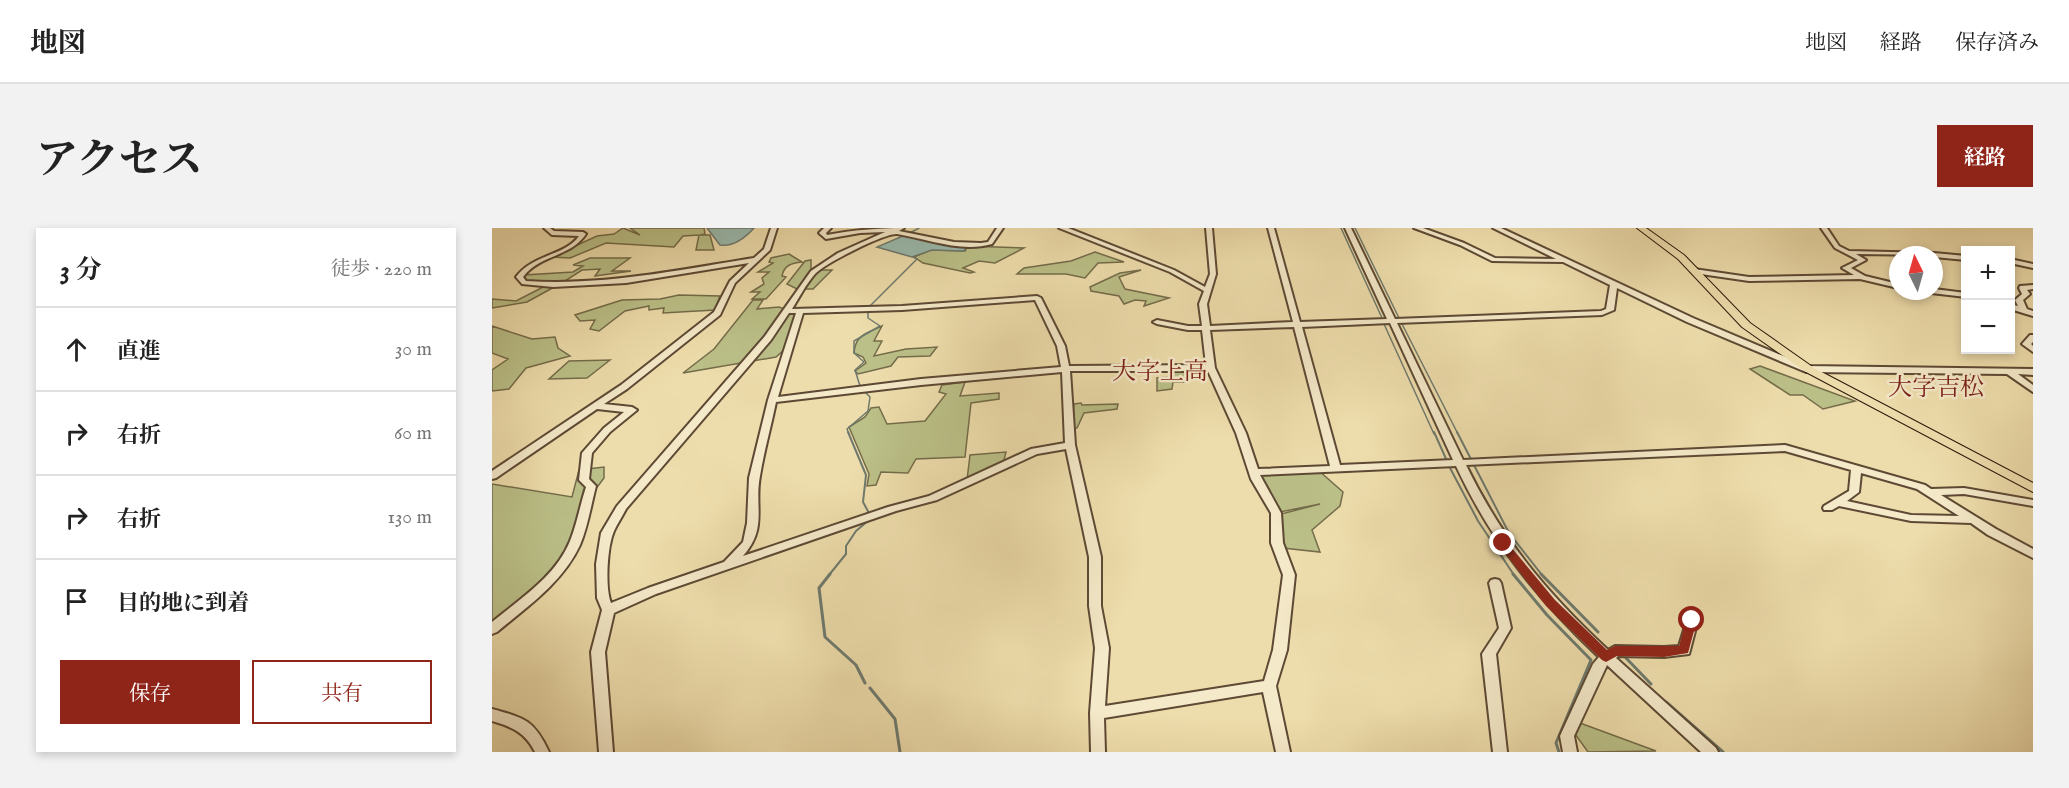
<!DOCTYPE html>
<html lang="ja">
<meta charset="utf-8">
<style>
:root{--surface:#fff;--page:#f2f2f2;--text:#222;--muted:#767676;--line:#e0e0e0;--accent:#8f2418}
body{margin:0;font-family:"IM FELL English","Noto Serif JP",serif;background:var(--page);color:var(--text)}
.controls{position:absolute;right:18px;top:18px;display:grid;overflow:hidden;border-radius:0px;box-shadow:0 3px 9px #0003}
.controls button{width:54px;height:54px;display:grid;place-items:center;padding:0;border:0;border-bottom:2px solid var(--line);background:var(--surface);color:var(--text);font:30px sans-serif}
.compass{position:absolute;left:1397px;top:18px;width:54px;height:54px;border-radius:50%;background:var(--surface);box-shadow:0 3px 9px #0003;rotate:355deg}
.stop{position:absolute;width:18px;height:18px;margin:-14px;border:4px solid #8f2418;border-radius:50%;background:#fff}
.stop.end{background:#8f2418;border-color:#fff;box-shadow:0 2px 6px #0008}
.list{margin:0;padding:0;list-style:none}
h2{display:flex;justify-content:space-between;align-items:center;height:78px;margin:0;padding:0 24px;font-size:26px}
h2 small{font-size:20px;font-weight:400;color:var(--muted)}
.list li{display:grid;grid-template-columns:39px 1fr auto;gap:18px;align-items:center;box-sizing:border-box;height:84px;padding:0 24px;border-top:2px solid var(--line)}
.list b{display:block;font-size:22px;white-space:nowrap}
.list em{font-size:20px;font-style:normal;color:var(--muted)}
.actions{display:flex;gap:12px;padding:18px 24px}
.actions a{flex:1;padding:14px 0;border:2px solid var(--accent);border-radius:0px;text-align:center;font-size:21px;color:var(--accent)}
.actions .main{background:var(--accent);color:#fff}
.icon{flex:none;width:33px;height:33px;fill:none;stroke:currentColor;stroke-width:2;stroke-linecap:round;stroke-linejoin:round}
.map{position:relative;flex:none;width:1541px;height:524px;overflow:hidden;border-radius:0px}
header{display:flex;align-items:center;gap:36px;box-sizing:border-box;height:84px;padding:0 30px;background:var(--surface);border-bottom:2px solid var(--line)}
header strong{font-size:28px}
nav{display:flex;gap:33px;margin-inline-start:auto;font-size:21px}
.intro{display:flex;align-items:center;justify-content:space-between;box-sizing:border-box;height:144px;padding:0 36px}
h1{margin:0;font-size:42px}
.button{padding:15px 27px;border-radius:0px;background:var(--accent);color:#fff;font-size:21px;font-weight:700}
main{display:flex;gap:36px;padding:0 36px}
aside{flex:1;background:var(--surface);border-radius:0px;box-shadow:0 3px 9px #0003}
.map>svg:first-child{display:block}
.green{fill:#bbc088;stroke:#746c4a;stroke-width:1.5}
.water{fill:#9abbaf;stroke:#6e7a6e;stroke-width:1.5}
.lines{fill:none;stroke-linecap:round;stroke-linejoin:round}
.stream-far2{stroke:#6e7a6e;stroke-width:1.5}
.stream-far1{stroke:#6e7a6e;stroke-width:2}
.stream{stroke:#6e7a6e;stroke-width:3}
.minor-casing{stroke:#5d4934;stroke-width:4}
.major-casing{stroke:#2d180c;stroke-width:2}
.minor{fill:#f4e9c9;fill-rule:evenodd}
.major{fill:#eeddac;fill-rule:evenodd}
.route{fill:#8f2418}
.labels{text-anchor:middle;stroke-width:5;stroke-linejoin:round;paint-order:stroke}
.quarter-label{font-size:24px;fill:#7a1f14;stroke:#f4e9c9}
</style>
<header>
<strong>地図</strong>
<nav><a>地図</a><a>経路</a><a>保存済み</a></nav>
</header>
<div class="intro"><h1>アクセス</h1><a class="button">経路</a></div>
<main>
<aside>
<h2>3 分<small>徒歩 · 220 m</small></h2>
<ul class="list">
<li><svg class="icon" aria-label="ahead" viewBox="0 0 24 24"><path d="M12 20V5M6 11l6-6 6 6"/></svg><div><b>直進</b></div><em>30 m</em></li>
<li><svg class="icon" aria-label="right" viewBox="0 0 24 24"><path d="M7 20v-9h11M14 6l5 5-5 5"/></svg><div><b>右折</b></div><em>60 m</em></li>
<li><svg class="icon" aria-label="right" viewBox="0 0 24 24"><path d="M7 20v-9h11M14 6l5 5-5 5"/></svg><div><b>右折</b></div><em>130 m</em></li>
<li><svg class="icon" aria-label="arrive" viewBox="0 0 24 24"><path d="M6 21V4h12l-3 4 3 4H6"/></svg><div><b>目的地に到着</b></div></li>
</ul>
<div class="actions"><a class="main">保存</a><a>共有</a></div>
</aside>
<div class="map">
<svg width="1541" height="524" viewBox="0 0 1541 524">
<rect width="100%" height="100%" fill="#eeddac"/>
<filter id="stains"><feTurbulence type="fractalNoise" baseFrequency=".00333" numOctaves="4"/><feColorMatrix values="0 0 0 0 .2 0 0 0 0 .09 0 0 0 0 .02 0 0 0 .5 -.17"/></filter>
<radialGradient id="worn" r=".72"><stop offset=".6" stop-color="#630" stop-opacity="0"/><stop offset="1" stop-color="#630" stop-opacity=".3"/></radialGradient>
<path class="green" d="M131,0L148,7L138,0H212L213,6L208,7H218L222,22H204L207,7L191,8L182,19L114,15L78,30L59,29L105,8L122,6Z
M476,18L532,20L503,35L487,33L471,40L482,44L478,45L431,35L422,29L439,22L473,23Z
M603,24L632,34L606,35L593,50L574,46H525L532,40L579,33Z
M297,26L310,34C300,35 292,37 290,48L294,49L274,71H260L268,64H259L272,56L270,50L277,44H266L281,35L277,34L279,30Z
M98,30H138L120,43H139L103,48L108,41L90,42L70,55L35,53L32,47L81,44L91,38L81,37Z
M319,32V42H340L321,61H305L295,56L313,33Z
M649,42L627,49L633,61L677,70L652,78L654,73L643,72L632,76L627,68L599,63L598,59L628,45Z
M53,58H64L35,74L0,80V71L24,73Z
M187,67L228,68L223,82L171,85L172,80L157,82V78L133,83L107,103L98,101L103,92L88,93L83,87L130,72L168,71Z
M261,72H271L265,81L287,79L306,86L293,121L284,129L191,145L222,121Z
M0,98L40,111L63,109L66,120L78,128L34,140L17,161L0,163V142L16,131L0,125Z
M390,98L382,113H390L382,128L414,121L445,119L438,128L406,129L399,138L366,146L363,143L374,135L371,129L362,125C363,107 375,105 390,98Z
M118,132L95,150L57,151L77,133Z
M1268,138L1363,173L1331,181L1311,167H1298L1258,141Z
M679,142H696L694,154H681L680,161L665,163V150L677,149Z
M473,154L468,168L507,165V171L479,175L473,229L424,231L416,245L389,244L384,257L375,258L377,246L357,199L373,189L379,180L387,179L395,196L433,193L454,166L447,164L450,157Z
M589,175L590,177L626,176L625,181L592,185L585,200H580L582,176Z
M514,224L511,236L475,252L478,227Z
M112,239V250L100,266L69,333L43,373L10,389L0,399V256L80,269L87,242Z
M826,242L851,264L848,278L820,302L828,324L791,320L789,286L828,276L788,284L766,246Z
M1088,495L1164,523L1096,524L1083,506Z"/>
<path class="water" d="M215,0H262C253,10 241,19 228,17Z
M413,7L475,18L472,23L440,22L420,29L385,19Z"/>
<g class="lines">
<path class="stream-far2" d="M849,0L890,90
M863,0L907,90
M416,6L427,0
M377,79L425,31L421,29
M892,96L942,206
M910,96L966,206
M368,158L363,142L372,134L362,125V113L388,98L376,90V82
M357,206L355,201L376,183L378,169L372,163"/>
<path class="stream-far1" d="M356,204L374,247L371,274L378,287
M942,204L955,233
M965,204L1017,305L1050,347
M957,238L986,293L1022,347
M337,347L354,326V318L364,303L377,292"/>
<path class="stream" d="M338,346L327,360L333,409L364,437L373,455
M1021,346L1055,387L1099,432L1064,515L1067,524
M1049,346L1106,404
M1134,430L1159,456
M378,460L403,491L408,524
M1174,474L1231,524"/>
<g class="minor-casing">
<path id="minor" d="M52,0H58L62,3L91,4L94,6C79,29 47,27 31,49L34,53C111,58 186,42 262,30L272,21L279,0H285L278,22L243,55L228,87L135,161L112,176L140,179L145,182L118,204L100,225L97,251L104,258C99,277 96,298 88,317C71,354 35,379 5,404L0,406V394C28,371 64,348 78,313C85,296 88,277 94,259L87,252L90,225L112,200L132,184L105,181L4,250L0,251V243L129,157L222,84L238,53L257,35L134,55L61,59L30,56L24,49C41,26 73,28 87,8L60,7Z
M332,0H339L334,5L335,7C361,2 386,0 412,0L407,3L462,14L489,15L496,14L505,0H511L500,16C469,25 436,11 405,6C392,5 332,36 323,46C314,56 307,70 300,81L410,78L545,68L549,70L573,118L577,138L714,137L710,102H696L665,96L661,94L665,92L696,98H710L707,76L712,63L678,44L567,0H576L682,42L713,59L718,46L714,0H720L724,46L715,76L718,98L801,94L776,0H782L808,94L895,91L853,0H859L903,91L1109,83L1114,81L1118,57L1071,34L1000,33L968,17L922,0H931L972,15L1003,30L1064,31L1001,0H1009L1201,90L1315,138L1541,141V147L1526,146L1541,157V164L1515,146L1314,144L1195,94L1125,60L1122,82L1110,87L905,95L971,232L1293,217L1433,257L1439,261L1472,260L1541,272V278L1472,266L1449,267L1504,301L1541,321V330L1496,307L1479,295L1419,293L1347,278L1340,282H1332L1331,280L1332,278L1357,263L1359,242L1293,223L974,237C1011,313 1055,365 1116,422L1123,418L1172,419L1187,418L1197,385L1201,383L1205,385L1207,388L1197,426L1172,429L1126,428L1124,430L1224,520L1226,524H1209L1115,437L1082,508L1085,524H1071L1068,508L1101,436L1107,429C1046,371 1000,315 964,238L768,247L789,285L791,315L803,347L795,422L784,458L798,524H784L771,464L612,490L613,524H599L598,485L603,420L597,378V329L574,221L545,226L445,272L404,283L164,366L122,385L113,424L121,524H107L99,424L110,382L105,370L104,336L109,305L125,278L273,108L319,43L346,25L393,4L368,5L334,11L327,5ZM543,72L565,118L569,139L429,151L286,169L311,85L410,82ZM297,85H304L276,172L257,250L255,295L251,314L232,334L156,360L119,375C113,360 115,319 122,303C125,296 130,289 134,281L279,112ZM898,95L961,232L848,237L810,99ZM802,99L838,238L766,241L754,205L723,140L718,102ZM578,143H716L744,205L759,251L779,285V315L791,347L781,422L772,453L613,478L617,420L609,378V329L583,217ZM570,144L573,215L539,221L437,268L396,279L251,328C276,300 262,279 268,248C272,223 279,199 284,174L429,157ZM1369,245L1425,261L1467,288L1419,287L1355,273L1367,264Z
M1329,0H1335L1347,18L1357,23L1442,25L1474,28V32L1442,29V27L1364,26L1374,32L1359,40L1373,48L1406,56V60L1368,51L1257,53L1202,45L1199,43L1202,41L1257,49L1362,47L1350,40L1366,32L1343,20Z
M1518,31L1541,36V40L1518,35Z
M1541,57V61L1535,62L1538,66L1531,72L1535,81L1541,83V88L1518,81V76L1526,78L1523,72L1530,66L1527,60L1528,58Z
M1442,61L1474,65V69L1439,65L1438,63H1442Z
M1538,107H1541V114L1539,116L1541,118V124L1530,116Z
M1003,351L1007,352L1009,355L1019,400L1004,426L1015,524H1001L990,426L1007,400L997,355L999,352Z
M0,481C33,490 42,492 57,524H43C33,504 20,499 0,493Z"/>
</g>
<g class="major-casing">
<path id="major" d="M1145,0H1154L1192,27L1258,95L1322,140L1541,255V264L1314,144L1250,99L1186,31Z"/>
</g>
<use href="#minor" class="minor"/>
<use href="#major" class="major"/>
</g>
<path class="route" d="M1007,313H1014L1063,372L1115,422L1123,418H1187L1194,392L1200,387L1205,392L1196,425L1172,429L1125,428L1114,434L1110,432L1054,378L1007,317Z"/>
<g class="labels">
<g class="quarter-label">
<text x="668" y="151">大字上高</text>
<text x="1444" y="167">大字吉松</text>
</g>
</g>
<rect width="100%" height="100%" filter="url(#stains)"/>
<rect width="100%" height="100%" fill="url(#worn)"/>
</svg>
<div class="controls">
<button>+</button>
<button>−</button>
</div>
<svg class="compass" viewBox="-18 -18 36 36"><path d="M0-13l5 13h-10z" fill="#e53935"/><path d="M0 13l5-13h-10z" fill="#767676"/></svg>
<div class="stop" style="left:1200px;top:392px"></div>
<div class="stop end" style="left:1011px;top:315px"></div>
</div>
</main>
